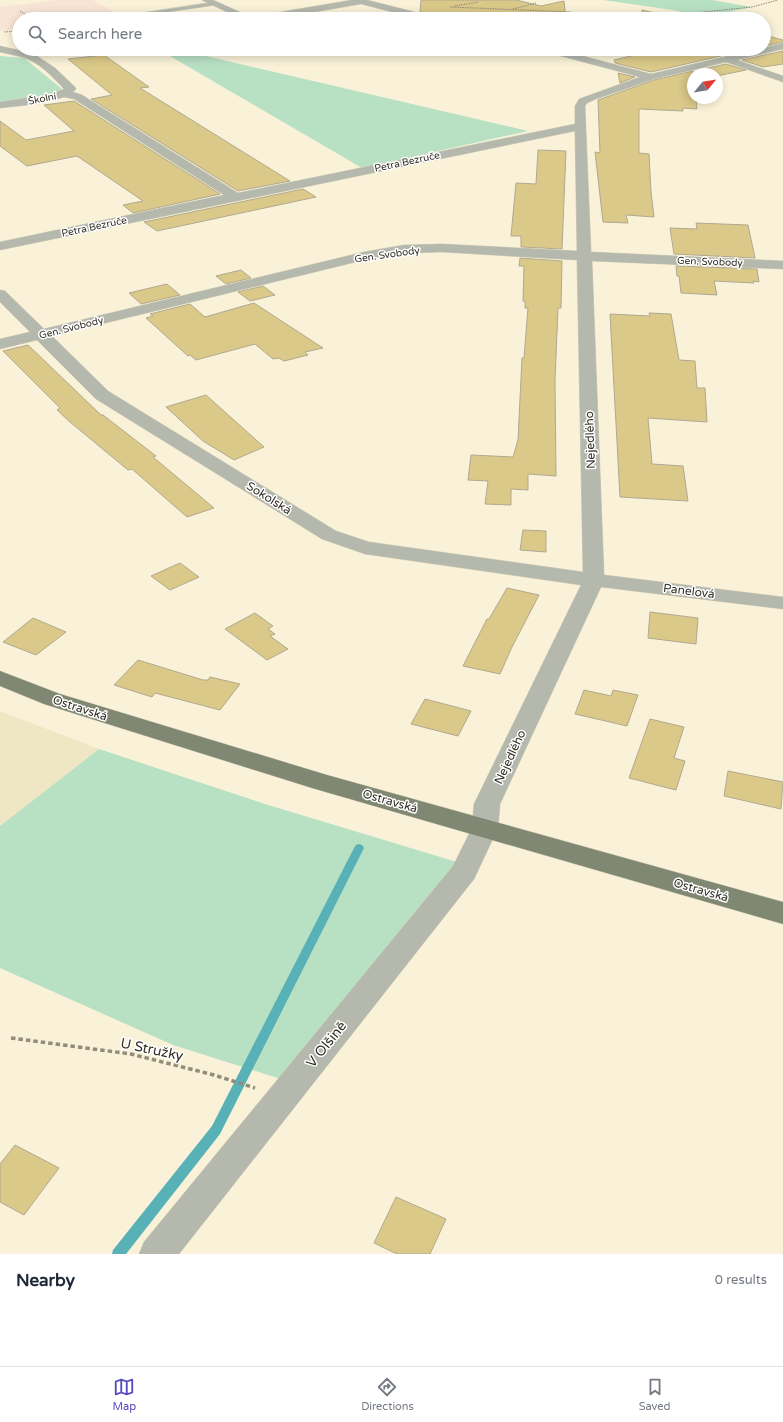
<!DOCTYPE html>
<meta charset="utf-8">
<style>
:root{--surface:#fff;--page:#f2f2f3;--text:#1f2937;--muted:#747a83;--line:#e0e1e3;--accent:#5749c1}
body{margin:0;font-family:"Varela Round",sans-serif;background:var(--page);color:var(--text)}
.compass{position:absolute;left:687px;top:68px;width:36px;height:36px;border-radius:50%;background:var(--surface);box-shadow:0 2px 10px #0003;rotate:60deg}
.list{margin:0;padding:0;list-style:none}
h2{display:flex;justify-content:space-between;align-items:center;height:52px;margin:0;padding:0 16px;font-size:17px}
h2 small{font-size:13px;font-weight:400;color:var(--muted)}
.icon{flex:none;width:22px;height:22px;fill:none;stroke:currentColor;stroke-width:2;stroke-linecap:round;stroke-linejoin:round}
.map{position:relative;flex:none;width:783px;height:1254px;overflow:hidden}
.search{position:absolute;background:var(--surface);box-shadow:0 2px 10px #0003;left:12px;right:12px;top:12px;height:44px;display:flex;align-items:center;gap:10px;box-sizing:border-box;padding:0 14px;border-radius:22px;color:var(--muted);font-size:15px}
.sheet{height:112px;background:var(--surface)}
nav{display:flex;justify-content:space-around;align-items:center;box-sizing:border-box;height:56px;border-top:1px solid var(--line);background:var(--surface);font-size:11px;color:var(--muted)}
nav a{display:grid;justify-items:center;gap:2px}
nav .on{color:var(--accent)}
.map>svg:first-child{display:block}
.built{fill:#efe6c4}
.education{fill:#f7e4d4}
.green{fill:#b8e1c4}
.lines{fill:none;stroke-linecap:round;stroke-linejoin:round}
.stream{fill:#59b1b8;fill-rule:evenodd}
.building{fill:#dbc989;stroke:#b0a990}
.lane-casing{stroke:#d5cfb8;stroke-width:1}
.street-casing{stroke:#d5cfb8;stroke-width:1}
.primary-casing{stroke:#d5cfb8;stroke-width:1}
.path-far1{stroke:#918c7b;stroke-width:1;stroke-dasharray:1.5 1;stroke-linecap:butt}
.path{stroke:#918c7b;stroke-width:3.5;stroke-dasharray:4.5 3;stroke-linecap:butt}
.lane{fill:#b4b8ad;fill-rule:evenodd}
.street{fill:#b4b8ad;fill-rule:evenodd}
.primary{fill:#808874;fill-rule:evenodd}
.labels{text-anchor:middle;stroke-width:3;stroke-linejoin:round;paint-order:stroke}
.far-street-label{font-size:10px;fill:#312e24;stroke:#fff}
.street-label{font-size:12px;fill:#312e24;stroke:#fff}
.near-street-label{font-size:14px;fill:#312e24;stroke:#fff}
</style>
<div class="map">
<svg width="783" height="1254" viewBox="0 0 783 1254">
<rect width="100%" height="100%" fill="#f9f2d8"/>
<path class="built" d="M0,711L99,749L0,826Z"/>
<path class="education" d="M56,0H93L114,12L95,14L99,18L91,19H19V29L0,31V7Z"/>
<path class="green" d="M603,0H712L752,7L705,17L673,10Z
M158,49H176L528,131L362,168Z
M0,56L24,58L62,89L49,95L0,102Z
M99,749L265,804L457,862L284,1080L173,1045L0,968V826Z"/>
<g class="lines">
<path class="stream" d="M359,844L362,845L364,848L220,1134L126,1254H112L113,1250L212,1126L354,848L356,845Z"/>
</g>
<path class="building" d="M421,0H516L541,6L564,1L566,19H438L434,16L420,12Z
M642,10L680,19L687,17L696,19H641Z
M764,35L783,40V42L764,46Z
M636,49H751L651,72L615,63L614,60L635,55Z
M783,51V64L763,67L742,60Z
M104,55L149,87L140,88L290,181L238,191L91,99L112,95L68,59Z
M726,64L746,70L717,76V74H710L699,70Z
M693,71V98H696L697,109L683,108V111L639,109V153L649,154L651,192L654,217L626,215L628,223L603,222L595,152L600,153L598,100L654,80Z
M618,73L635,77L620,83Z
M74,101L220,194L133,213L123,205L143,201L77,156L27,166L0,146V121L26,140L74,131L44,105Z
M538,150L566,151L562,249L521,247V236H511L516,183L536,184Z
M303,189L316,197L157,231L144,222Z
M696,223L748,225L755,258L674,254L670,228L697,229Z
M520,258L562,261L561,308H558L555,380L556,476L528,474V490L511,489V505L485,504L488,481L468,480L471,455L513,457L518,440L522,358H524L528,308H525V301H523L524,266H519Z
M676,266L757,269L759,282L753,281L754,283L714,281L717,295L681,293L679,276H677Z
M241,270L251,278L226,284L216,276Z
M167,284L180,295L141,304L129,293Z
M263,286L275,295L250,301L238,292Z
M254,303L323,348L305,352L308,355L284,361L279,358L273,359L255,344L196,360L190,355L188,356L146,318L153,316L150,314L190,304L205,317Z
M649,313L671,314L679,360L695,361L697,388H705L707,422L648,418L652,464L683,466L688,501L620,497L610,314L650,316Z
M28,345L101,415H103L156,456L153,457L214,508L187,517L132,469L128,470L70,422L57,410L60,408L3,351Z
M206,395L264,447L234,460L203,441L166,407Z
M523,530L546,531V552L520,550Z
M180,563L199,577L170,590L151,576Z
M507,588L539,595L512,647L500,674L463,666L487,619H489Z
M650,612L698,618L696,644L648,638Z
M255,613L273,626L268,629L275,634L270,636L288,649L267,660L225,629Z
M33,618L66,632L36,655L3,642Z
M138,660L203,680H208L210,677L240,684L220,710L155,693L152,697L114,685Z
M584,690L611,696L613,690L638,695L627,726L575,714Z
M425,699L471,711L458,736L411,724Z
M650,719L684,727L674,758L685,761L676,790L629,778Z
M728,771L783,782L781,809L724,796Z
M15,1145L59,1168L24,1215L0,1202V1164Z
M396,1197L446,1219L430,1254H397L374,1243Z"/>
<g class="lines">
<g class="lane-casing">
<path id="lane" d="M214,2L217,4L216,5L139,16L136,14Z"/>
</g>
<g class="street-casing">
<path id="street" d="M202,0H213L253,18L257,16L352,0H367L434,17L436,19H420L361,4L273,19H242Z
M783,43V49L737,60L783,76V82L726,62L654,79L596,99L587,103L585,106L591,252L783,261V269L592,261L604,575L783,597V609L601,587L500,804L498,828L474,879L179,1254H139L144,1242L453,866L472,828L474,804L581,585L365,554L322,539L96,399L37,340L0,349V339L30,332L0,302V290L5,291L44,329L364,252L404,245L442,244L577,251L575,131L0,250V242L224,195L74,99L64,97L37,104L0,108V102L47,95L64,89C52,76 39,62 22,57C15,55 7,54 0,52V46L26,52L45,49H68L63,52L37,56L55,68L75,87L76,89L73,92L82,95L238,193L575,124V106L579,99L640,77L542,51L540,49H556L651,74L758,49H764V48ZM442,252L577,260L583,572L369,542L336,531L108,391L52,336L364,260L404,253Z"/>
</g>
<g class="primary-casing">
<path id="primary" d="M0,671L60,694L327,775L783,902V924L312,788L44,704L0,686Z"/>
</g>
<path class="path-far1" d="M454,6L479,2
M450,7L571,12
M513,9L536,3
M20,11L25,14
M684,14L752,7L778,0
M592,18L595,17
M4,32L19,31"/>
<path class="path" d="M11,1038L131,1054L214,1075L255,1088"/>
<use href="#lane" class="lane"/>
<use href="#street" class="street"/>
<use href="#primary" class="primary"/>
</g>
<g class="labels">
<g class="far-street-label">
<text transform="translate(42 98) rotate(-11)" y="4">Školní</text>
<text transform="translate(407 161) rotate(-12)" y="4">Petra Bezruče</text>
<text transform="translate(94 226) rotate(-12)" y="4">Petra Bezruče</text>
<text transform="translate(387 254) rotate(-8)" y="4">Gen. Svobody</text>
<text transform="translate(710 261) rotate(2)" y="4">Gen. Svobody</text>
<text transform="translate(71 327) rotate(-14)" y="4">Gen. Svobody</text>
</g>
<g class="street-label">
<text transform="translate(590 440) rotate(-92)" y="4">Nejedlého</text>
<text transform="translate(269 498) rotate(32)" y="4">Sokolská</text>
<text transform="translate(689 591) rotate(7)" y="4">Panelová</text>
<text transform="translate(80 708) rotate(18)" y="4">Ostravská</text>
<text transform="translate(510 757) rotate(-65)" y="4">Nejedlého</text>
<text transform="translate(390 801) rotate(16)" y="4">Ostravská</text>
<text transform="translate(701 890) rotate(16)" y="4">Ostravská</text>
</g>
<g class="near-street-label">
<text transform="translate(326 1044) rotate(-51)" y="5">V Olšině</text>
<text transform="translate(152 1049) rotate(12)" y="5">U Stružky</text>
</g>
</g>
</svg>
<svg class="compass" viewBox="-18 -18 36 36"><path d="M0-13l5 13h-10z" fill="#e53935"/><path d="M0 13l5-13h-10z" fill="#747a83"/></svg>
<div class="search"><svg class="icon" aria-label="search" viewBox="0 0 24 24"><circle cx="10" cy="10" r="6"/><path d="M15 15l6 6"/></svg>Search here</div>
</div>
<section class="sheet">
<h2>Nearby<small>0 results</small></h2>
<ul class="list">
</ul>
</section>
<nav>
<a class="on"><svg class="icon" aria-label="map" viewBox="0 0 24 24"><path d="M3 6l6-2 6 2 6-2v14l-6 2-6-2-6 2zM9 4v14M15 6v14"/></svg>Map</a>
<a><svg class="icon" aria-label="directions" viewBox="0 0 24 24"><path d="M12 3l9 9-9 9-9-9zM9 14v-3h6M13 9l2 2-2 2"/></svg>Directions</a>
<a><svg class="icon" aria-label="saved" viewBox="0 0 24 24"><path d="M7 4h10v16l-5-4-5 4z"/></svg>Saved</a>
</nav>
